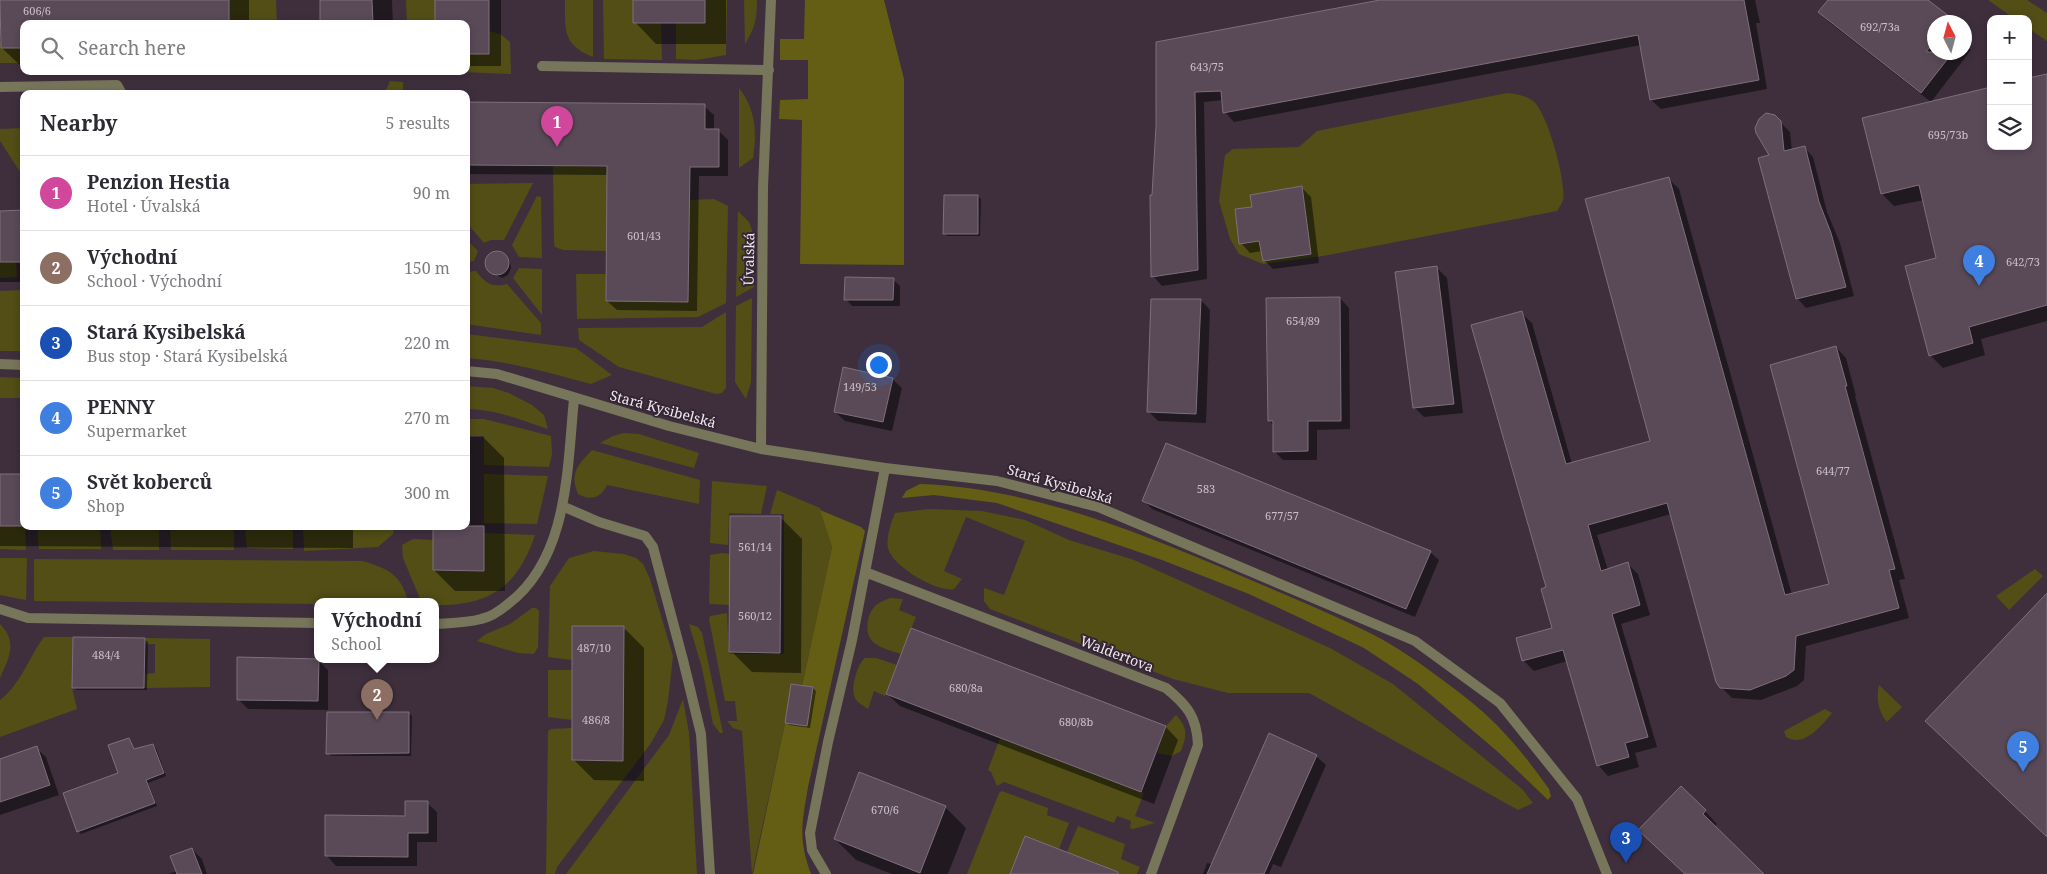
<!DOCTYPE html>
<meta charset="utf-8">
<style>
:root{--surface:#fff;--page:#f2f2f3;--text:#2b2b33;--muted:#7c7c81;--line:#e1e1e2;--accent:#706c38}
body{margin:0;font-family:"Noto Serif",serif;background:var(--page);color:var(--text)}
.controls{position:absolute;right:15px;top:15px;display:grid;overflow:hidden;border-radius:10px;box-shadow:0 2px 8px #0003}
.controls button{width:45px;height:45px;display:grid;place-items:center;padding:0;border:0;border-bottom:1px solid var(--line);background:var(--surface);color:var(--text);font:25px sans-serif}
.compass{position:absolute;left:1927px;top:15px;width:45px;height:45px;border-radius:50%;background:var(--surface);box-shadow:0 2px 8px #0003;rotate:354deg}
.you{position:absolute;left:878px;top:364px;width:18px;height:18px;margin:-12px;border:4px solid #fff;border-radius:50%;background:#1a73e8;box-shadow:0 0 0 8px #1a73e833}
.badge{display:grid;place-items:center;width:32px;height:32px;border-radius:50%;background:var(--accent);color:#fff;font-size:16px;font-weight:700}
.pin{position:absolute;translate:-50% -41px;filter:drop-shadow(0 1px 2px #0008)}
.pin::after{content:'';position:absolute;top:26px;width:18px;height:15px;background:inherit;clip-path:polygon(0 0,100% 0,50% 100%)}
.popup{position:absolute;left:314px;top:598px;width:125px;height:65px;box-sizing:border-box;display:grid;place-content:center;border-radius:10px;background:var(--surface);filter:drop-shadow(0 1px 4px #0005);font-size:16px;white-space:nowrap;color:var(--muted)}
.popup b{font-size:19px;color:var(--text)}
.popup::after{content:'';position:absolute;left:50%;top:100%;margin-left:-10px;border:10px solid transparent;border-top-color:var(--surface)}
.list{margin:0;padding:0;list-style:none}
h2{display:flex;justify-content:space-between;align-items:center;height:65px;margin:0;padding:0 20px;font-size:21px}
h2 small{font-size:16px;font-weight:400;color:var(--muted)}
.list li{display:grid;grid-template-columns:32px 1fr auto;gap:15px;align-items:center;box-sizing:border-box;height:75px;padding:0 20px;border-top:1px solid var(--line)}
.list b{display:block;font-size:19px;white-space:nowrap}
.list p{margin:0;font-size:16px;white-space:nowrap;color:var(--muted)}
.list em{font-size:16px;font-style:normal;color:var(--muted)}
.icon{flex:none;width:28px;height:28px;fill:none;stroke:currentColor;stroke-width:2;stroke-linecap:round;stroke-linejoin:round}
.map{position:relative;flex:none;width:2047px;height:874px;overflow:hidden}
.search{position:absolute;background:var(--surface);box-shadow:0 2px 8px #0003;left:20px;top:20px;width:450px;height:55px;display:flex;align-items:center;gap:12px;box-sizing:border-box;padding:0 18px;border-radius:10px;color:var(--muted);font-size:19px}
.panel{position:absolute;background:var(--surface);box-shadow:0 2px 8px #0003;left:20px;top:90px;width:450px;height:440px;border-radius:10px}
.map>svg:first-child{display:block}
.green{fill:#524e16}
.forest{fill:#635e14}
.shadow{fill:#0007}
.building{fill:#5a4a58;stroke:#7f6e7d}
.lines{fill:none;stroke-linecap:round;stroke-linejoin:round}
.street{stroke:#77765a;stroke-width:10}
.labels{text-anchor:middle;stroke-width:4;stroke-linejoin:round;paint-order:stroke}
.number-label{font-size:11px;fill:#cabfc9}
.street-label{font-size:14px;fill:#f0e6ef;stroke:#342633}
</style>
<div class="map">
<svg width="2047" height="874" viewBox="0 0 2047 874">
<rect width="100%" height="100%" fill="#3f2f3d"/>
<path class="green" d="M229,0H276L277,24H229Z
M406,0H435V24H407Z
M565,0H593V57C562,45 565,29 565,0Z
M603,0H633L661,23L662,60L604,59Z
M705,0H727L726,55L696,60L676,59V23H705Z
M744,0H757C757,19 755,28 745,44Z
M1988,0H2027L2047,13V41L2028,28V19H2015Z
M0,21L1,48H24V63H0Z
M489,31L500,34L510,42L511,74L437,71H466V54Z
M390,81L403,82V94H384Z
M739,88C756,110 757,132 753,158L739,168Z
M1507,93C1516,94 1525,95 1533,101C1547,111 1567,183 1563,200C1562,204 1559,207 1557,211L1323,256L1263,264L1239,254L1230,239L1219,201L1225,155L1233,149L1299,147L1317,131Z
M24,128V178L0,141V129Z
M553,166L630,167L606,251L563,250L555,247L554,243Z
M533,183L504,240H491L484,243L466,222V184Z
M537,196L541,197L542,258L519,257L512,245Z
M714,199L728,206L726,303L698,317L577,319L576,274H606V301L688,302L689,200Z
M738,211L749,222L753,233L754,287L736,297Z
M466,239L478,251L474,261L466,262Z
M0,262H16L17,277L0,278Z
M519,268L542,269V315L513,278Z
M476,271C485,283 492,288 507,284L541,323V335L466,324V272Z
M24,290V351H0V291Z
M752,298L751,382L746,399L735,382L736,306Z
M726,312V388L722,393L716,394L619,367L579,340L578,328L702,327Z
M466,334L576,348L612,375L591,384C550,373 509,361 466,358Z
M0,377L24,378V398H0Z
M466,386L493,388L509,393L532,405L544,415L548,429C522,420 494,409 466,409Z
M466,419H484L551,436L552,454L549,467L484,465V436H466Z
M624,433L639,434L699,453L694,468L600,443L613,436Z
M592,450L700,480L699,504L607,485C601,498 590,501 578,494C569,473 578,465 592,450Z
M484,474L548,476L537,524L484,523Z
M712,481L767,486L761,514L729,513L728,545L710,543Z
M777,490L820,508L832,547L802,686L791,684L785,723L752,874L742,731L733,728L727,721H737L735,701H725L709,619L710,616L727,613L729,654H784V514H770Z
M929,509L982,511L1025,520L1069,540L1134,560L1330,648L1393,684L1522,789L1533,803L1518,810L1309,693H1228L1173,679L990,609L984,601V588L1004,595L1025,541L966,517L944,571L962,579L954,589C937,593 891,565 888,548C886,538 891,522 895,513Z
M0,526H25L26,550L0,549Z
M37,526L100,527L101,549H39Z
M332,526H395L393,534L378,547L304,551L303,527Z
M110,527H159V550H113Z
M170,527H234V550H171Z
M245,527H293V549L247,548Z
M484,533L535,535C518,586 490,606 436,605V601H421L403,558L402,545L413,539L433,540V570L484,571Z
M594,551L624,554L636,558L643,564L650,579L673,656L668,701L664,720L651,743L557,867L555,874H546L548,731L551,729L572,728V760H623L624,626H573L572,660L548,657L550,586L569,558Z
M722,553L730,554V605L710,604L709,601L710,555Z
M0,558H27L26,600L0,595Z
M34,559L362,561C387,568 401,574 408,601H318V604L34,601Z
M2035,569L2043,576L2009,610L1996,596Z
M890,598L903,599L899,610L916,617L901,654C892,651 879,648 872,641C864,633 867,613 876,605C880,602 885,600 890,598Z
M532,608H536L539,611L538,647L534,654L518,653L477,641L486,634L510,624Z
M0,624C18,642 9,658 0,678Z
M689,624L698,627L702,633L723,733H720L713,724L702,668Z
M44,637H73L72,688L77,709L0,737V700C21,684 29,657 44,637Z
M145,638L210,639V687L144,688L145,674L155,673V644H145Z
M865,658H876L897,665L885,696L874,691L868,709C863,705 855,702 854,695C851,686 858,663 865,658Z
M548,670H572V720L548,717Z
M1879,685L1902,707L1887,722C1878,711 1876,698 1879,685Z
M683,699L689,733L697,874H566L669,735Z
M1825,709L1832,713C1821,726 1804,748 1786,737L1784,731Z
M1176,715C1188,728 1187,735 1181,751L1172,756L1157,753L1166,726Z
M1000,738L1144,793L1135,816L1155,823L1133,829L1130,828L1131,821L1117,816L1114,823L1004,782L997,786L991,772L988,770Z
M1002,791L1048,808L1047,815L1069,823L1059,849L1025,836L1010,874H967L999,793Z
M1078,826L1125,844L1121,859L1140,867L1137,874H1109L1067,852Z"/>
<path class="forest" d="M805,0H884L904,79V265L800,264L802,120L779,119L780,100L808,99V60H780V39H804Z
M920,484C1031,488 1139,532 1239,575C1283,594 1328,612 1370,633C1404,650 1435,674 1465,697C1498,722 1525,755 1549,789L1551,796L1548,800L1498,752L1418,684L1364,648L1249,594L1162,560L997,503L934,495L902,498L906,491Z
M820,510L861,527L865,531L808,787C802,823 798,839 811,874H753L785,723L807,726L813,687L802,686L832,547Z"/>
<path class="shadow" d="M0,0H249V24H24V69L2,48V42H0Z
M321,0H392L393,24H321Z
M436,0H501V66H466V24Z
M635,0H726V44H656L635,22Z
M1389,0H1755L1760,23H1756L1767,89L1661,109L1651,100L1641,45L1234,122L1225,112L1223,100L1204,102L1207,279L1162,286L1153,276L1157,43Z
M1829,0H1926L1954,22H1934V52H1964V44L1971,50L1931,102L1829,22L1819,12Z
M2047,75V321L1981,339L1985,355L1943,368L1930,355L1937,258L1924,200L1894,206L1882,194L1864,119L1991,146H2028Z
M466,104L704,106L714,115V131H719L728,140V176H699L697,311L617,310L607,301L608,175L466,174Z
M1780,122L1790,132L1792,151L1804,147L1813,157L1827,212L1840,243L1854,296L1806,308L1797,298L1770,156Z
M1668,178L1679,189L1792,595L1831,585L1836,347L1846,358L1856,396H1855L1905,579L1899,580L1909,618L1806,646L1804,680L1797,686L1761,700L1732,698L1721,687L1671,514L1597,535L1608,570L1628,564L1638,574L1650,615L1621,624L1657,747L1635,753L1639,767L1608,776L1598,765L1567,661L1534,671L1523,660L1554,629L1547,588L1521,313L1532,323L1572,464L1652,442Z
M1302,188L1311,197L1319,263L1273,269L1264,260L1262,251L1250,253L1241,243Z
M978,196L981,199L980,236H947L944,233Z
M0,211H24V282H0Z
M501,253L510,262L511,268L508,275L502,278L492,273L486,265L491,255Z
M1437,268L1447,278L1463,413L1424,417L1414,407Z
M893,279L900,286V306H852L846,299Z
M1340,298L1349,308L1350,429L1317,430V460H1283L1274,451V426L1269,421Z
M1201,300L1210,310L1206,423L1158,421L1148,411Z
M892,379L902,388L892,431L845,421L835,412Z
M466,437H483L504,458L505,591H455L434,570L466,526Z
M0,476H24V526H353V548L0,546Z
M1144,501L1430,552L1439,560L1415,617L1152,509Z
M781,518L802,539L801,673L752,672L731,651Z
M623,627L644,648V781L594,780L573,759Z
M912,629L1166,727L1178,740L1154,804L900,706L887,694Z
M145,640L148,642L147,690H76L74,688Z
M319,661L328,670V710L248,709L238,699Z
M813,688L816,691L810,728L789,725L786,722Z
M409,713L412,716L411,756H331L328,753Z
M128,739L135,750L153,745L156,748L166,776L148,783L157,806L81,834L78,831L64,794L119,773Z
M36,748L46,757L59,795L0,815V760Z
M1316,756L1326,765L1281,867L1273,864L1269,874H1203L1207,863L1212,864Z
M427,803L437,812V842H417V866H336L327,856L406,817Z
M945,807L966,828L948,874H892L856,860L835,839Z
M1705,811L1717,824L1714,827L1762,874H1687L1640,830Z
M192,849L202,859L207,874H168L177,871Z"/>
<path class="building" d="M0,0H229V24H24V48H1Z
M320,0H372L373,24H320Z
M435,0H489V54H466V24H435Z
M633,0H705V23H633Z
M1380,0H1744L1759,80L1650,100L1638,35L1223,113L1221,91L1195,92L1198,270L1151,277L1150,195H1152L1156,126V42Z
M1828,0H1928L1954,20L1952,22H1934V42L1926,52H1953L1921,93L1818,12Z
M2047,74V305L1969,327L1973,343L1929,356L1905,266L1936,258L1919,185L1881,194L1862,118L1991,87V146H2028V78Z
M466,102L705,104V129H719V167H690L688,302L606,301L607,166L466,165Z
M1766,113L1775,115L1781,121L1784,151L1805,146L1819,202L1831,233L1846,287L1796,299L1758,158L1769,155L1756,133L1755,128L1759,119Z
M1669,177L1785,595L1829,584L1770,365L1836,346L1847,386H1845L1895,569L1889,570L1899,608L1796,636L1794,670L1786,676L1750,690L1720,688L1716,682L1667,503L1588,525L1601,571L1628,562L1640,605L1612,614L1648,737L1625,743L1629,757L1597,766L1563,650L1522,661L1516,638L1552,628L1541,589L1546,587L1471,325L1522,311L1566,464L1650,441L1585,199Z
M1302,186L1311,254L1263,261L1259,241L1239,244L1235,209L1252,207L1250,195Z
M944,195H978V234H943Z
M24,210V262H0V211Z
M485 263a12 12 0 1 1 24 0a12 12 0 1 1-24 0Z
M1437,266L1454,404L1413,408L1395,272Z
M845,277L894,278L893,300H844Z
M1340,297L1341,421H1308V451L1273,452V421H1268L1266,298Z
M1151,299H1201L1196,414L1147,412Z
M843,367L893,378L883,422L834,412Z
M1166,443L1431,551L1406,609L1142,501Z
M0,474H24V526H0Z
M730,516H781L780,653L729,652Z
M433,526H484V571L433,570Z
M2047,593V837L1925,721Z
M572,626H624L623,761L572,760Z
M911,628L1166,726L1141,792L886,694Z
M73,637L145,638L144,688H72Z
M237,657L319,659L318,701L237,700Z
M791,684L813,687L807,726L785,723Z
M327,712H409V753L326,754Z
M1269,733L1317,755L1264,874H1207Z
M129,738L134,749L153,744L164,773L146,780L155,803L77,832L63,793L118,773L108,745Z
M37,746L50,785L0,802V759Z
M859,772L946,806L920,873L834,839Z
M1681,786L1706,810L1703,814L1764,874H1685L1638,830Z
M405,801H428V833H408V857L325,856V815L405,816Z
M1025,836L1118,872V874H1010Z
M192,848L202,874H177L170,856Z"/>
<g class="lines">
<path class="street" d="M542,66L769,70
M0,87L117,85L122,94
M0,364L24,365
M466,371L497,374L669,426L761,449L885,468L997,481L1098,507L1415,641L1500,703L1577,799L1607,874
M761,449L763,187L771,0
M562,506L599,522L645,536L653,547L683,660L701,734L710,874
M865,572L1166,688C1187,705 1197,717 1198,745L1151,874
M0,609L28,618L318,623
M436,624C451,623 467,623 481,619C491,617 501,610 508,604C569,558 567,468 574,399
M826,874L812,850L810,833L828,742L852,640L885,468"/>
</g>
<g class="labels">
<g class="number-label">
<text x="37" y="15">606/6</text>
<text x="1880" y="31">692/73a</text>
<text x="1207" y="71">643/75</text>
<text x="1948" y="139">695/73b</text>
<text x="644" y="240">601/43</text>
<text x="2023" y="266">642/73</text>
<text x="1303" y="325">654/89</text>
<text x="860" y="391">149/53</text>
<text x="1833" y="475">644/77</text>
<text x="1206" y="493">583</text>
<text x="1282" y="520">677/57</text>
<text x="755" y="551">561/14</text>
<text x="755" y="620">560/12</text>
<text x="594" y="652">487/10</text>
<text x="106" y="659">484/4</text>
<text x="966" y="692">680/8a</text>
<text x="596" y="724">486/8</text>
<text x="1076" y="726">680/8b</text>
<text x="885" y="814">670/6</text>
</g>
<g class="street-label">
<text transform="translate(749 259) rotate(-89)" y="5">Úvalská</text>
<text transform="translate(663 409) rotate(15)" y="5">Stará Kysibelská</text>
<text transform="translate(1060 484) rotate(16)" y="5">Stará Kysibelská</text>
<text transform="translate(1117 654) rotate(21)" y="5">Waldertova</text>
</g>
</g>
</svg>
<div class="controls">
<button>+</button>
<button>−</button>
<button><svg class="icon" aria-label="layers" viewBox="0 0 24 24"><path d="M12 4l9 5-9 5-9-5zM3 14l9 5 9-5"/></svg></button>
</div>
<svg class="compass" viewBox="-18 -18 36 36"><path d="M0-13l5 13h-10z" fill="#e53935"/><path d="M0 13l5-13h-10z" fill="#7c7c81"/></svg>
<div class="you"></div>
<div class="pin badge" style="left:557px;top:147px;background:#d1479c">1</div>
<div class="pin badge" style="left:377px;top:720px;background:#8d6e63">2</div>
<div class="popup"><b>Východní</b>School</div>
<div class="pin badge" style="left:1626px;top:863px;background:#1a4fb4">3</div>
<div class="pin badge" style="left:1979px;top:286px;background:#3f7fe0">4</div>
<div class="pin badge" style="left:2023px;top:772px;background:#3f7fe0">5</div>
<div class="search"><svg class="icon" aria-label="search" viewBox="0 0 24 24"><circle cx="10" cy="10" r="6"/><path d="M15 15l6 6"/></svg>Search here</div>
<section class="panel">
<h2>Nearby<small>5 results</small></h2>
<ul class="list">
<li><span class="badge" style="background:#d1479c">1</span><div><b>Penzion Hestia</b><p>Hotel · Úvalská</p></div><em>90 m</em></li>
<li><span class="badge" style="background:#8d6e63">2</span><div><b>Východní</b><p>School · Východní</p></div><em>150 m</em></li>
<li><span class="badge" style="background:#1a4fb4">3</span><div><b>Stará Kysibelská</b><p>Bus stop · Stará Kysibelská</p></div><em>220 m</em></li>
<li><span class="badge" style="background:#3f7fe0">4</span><div><b>PENNY</b><p>Supermarket</p></div><em>270 m</em></li>
<li><span class="badge" style="background:#3f7fe0">5</span><div><b>Svět koberců</b><p>Shop</p></div><em>300 m</em></li>
</ul>
</section>
</div>
